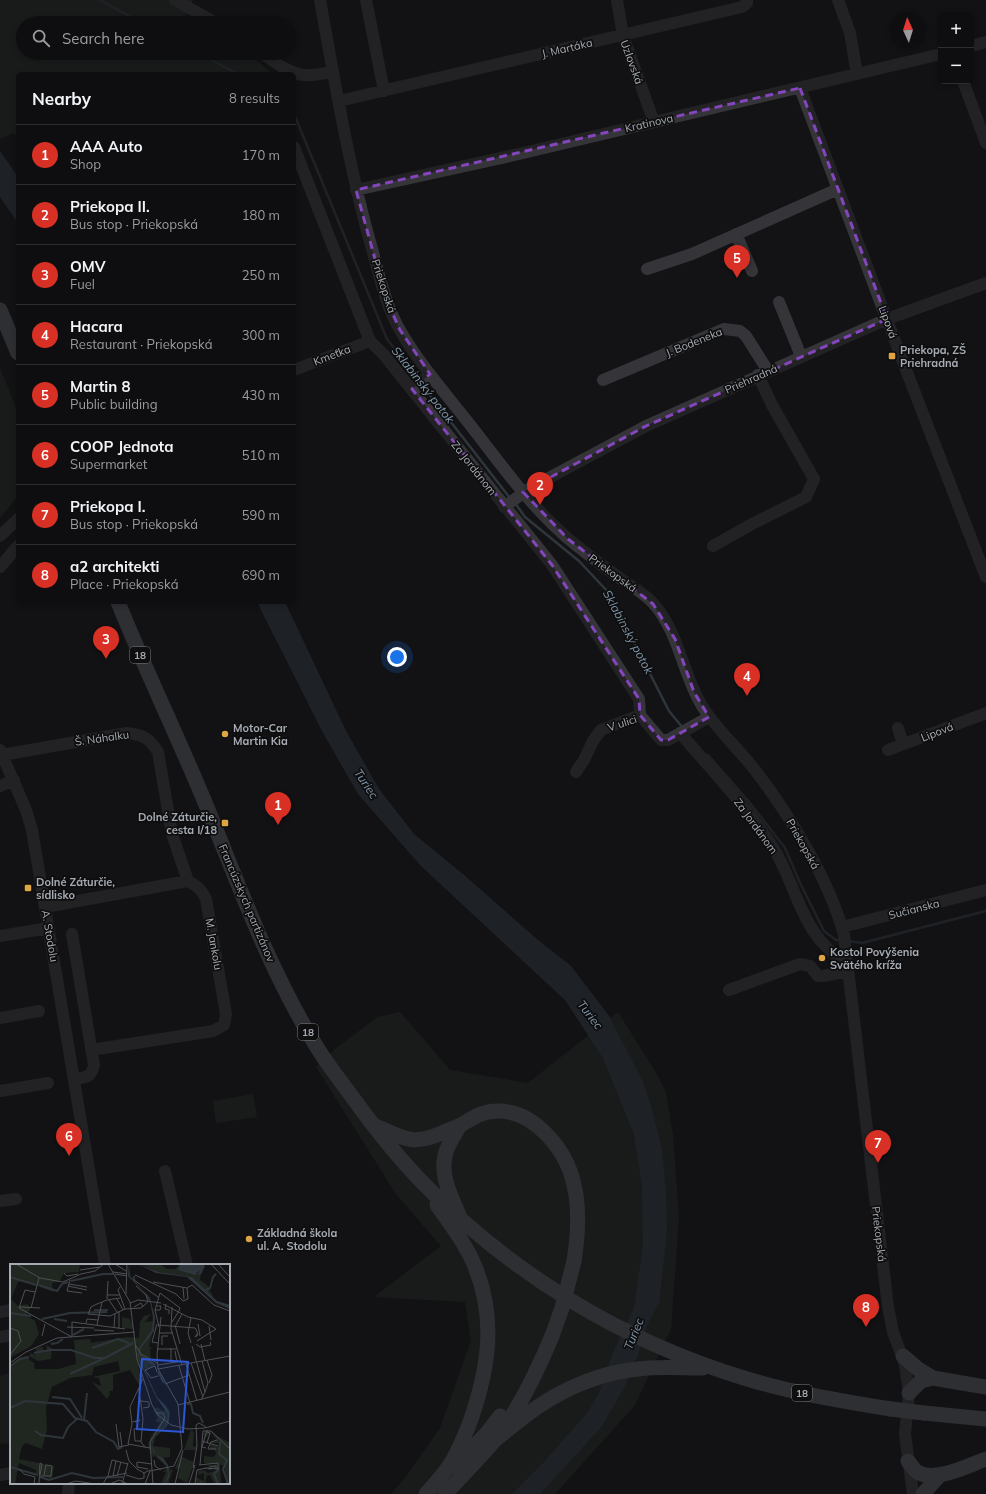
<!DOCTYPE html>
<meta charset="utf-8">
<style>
:root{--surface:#0e0e10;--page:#171719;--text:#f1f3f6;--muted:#9b9c9f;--line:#2e2e30;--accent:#d93025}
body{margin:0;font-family:Mulish,sans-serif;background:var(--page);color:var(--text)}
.controls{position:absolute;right:12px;top:12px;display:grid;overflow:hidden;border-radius:6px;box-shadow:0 2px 6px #0003}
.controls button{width:36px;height:36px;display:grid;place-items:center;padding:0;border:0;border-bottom:1px solid var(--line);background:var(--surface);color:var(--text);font:20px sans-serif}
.compass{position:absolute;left:890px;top:12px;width:36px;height:36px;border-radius:50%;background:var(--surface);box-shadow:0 2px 6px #0003;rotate:356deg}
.you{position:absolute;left:397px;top:657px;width:14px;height:14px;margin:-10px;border:3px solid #fff;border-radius:50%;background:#1a73e8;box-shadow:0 0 0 6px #1a73e833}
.badge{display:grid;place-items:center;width:26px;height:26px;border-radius:50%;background:var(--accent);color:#fff;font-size:13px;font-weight:700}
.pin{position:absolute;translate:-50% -33px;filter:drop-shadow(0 1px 2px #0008)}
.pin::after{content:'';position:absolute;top:21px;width:14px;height:12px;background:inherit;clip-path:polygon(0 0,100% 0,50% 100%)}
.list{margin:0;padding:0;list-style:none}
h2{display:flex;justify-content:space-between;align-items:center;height:52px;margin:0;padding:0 16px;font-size:17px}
h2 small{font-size:13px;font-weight:400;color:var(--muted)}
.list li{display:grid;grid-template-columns:26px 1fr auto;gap:12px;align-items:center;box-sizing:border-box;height:60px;padding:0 16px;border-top:1px solid var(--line)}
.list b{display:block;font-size:15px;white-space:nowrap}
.list p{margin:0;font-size:13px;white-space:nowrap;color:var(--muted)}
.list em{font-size:13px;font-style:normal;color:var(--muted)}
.icon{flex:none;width:22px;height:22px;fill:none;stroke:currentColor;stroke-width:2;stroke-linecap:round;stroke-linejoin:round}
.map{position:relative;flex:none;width:986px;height:1494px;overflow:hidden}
.search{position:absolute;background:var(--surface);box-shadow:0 2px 6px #0003;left:16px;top:16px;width:280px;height:44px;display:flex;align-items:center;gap:10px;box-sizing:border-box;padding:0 14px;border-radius:22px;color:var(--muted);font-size:15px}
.panel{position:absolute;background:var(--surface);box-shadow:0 2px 6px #0003;left:16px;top:72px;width:280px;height:532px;border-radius:6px}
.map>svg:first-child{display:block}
.green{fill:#202720}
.water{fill:#2e363c}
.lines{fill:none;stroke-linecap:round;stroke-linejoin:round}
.stream{stroke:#2e363c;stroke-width:2.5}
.minor{stroke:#353539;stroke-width:12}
.major{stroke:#515358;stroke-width:15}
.major-bridge{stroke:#515358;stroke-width:15}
.marked{fill:none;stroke:#8445bd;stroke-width:3;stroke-dasharray:8 5;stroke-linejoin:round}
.poi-dot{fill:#dea542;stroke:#0e0e0f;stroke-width:1.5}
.labels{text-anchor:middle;stroke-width:3.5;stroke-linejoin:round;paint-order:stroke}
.shield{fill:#0e0e0f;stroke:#787c82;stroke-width:1}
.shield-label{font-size:10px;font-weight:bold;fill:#a6abb3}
.street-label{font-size:11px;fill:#a6abb3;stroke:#0e0e0f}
.poi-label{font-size:11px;font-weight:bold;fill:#a6abb3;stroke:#0e0e0f;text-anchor:start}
.water-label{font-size:12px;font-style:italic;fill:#8098ab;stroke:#0e0e0f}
.inset-river{fill:none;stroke:#2e363c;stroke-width:2}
.inset-road{fill:none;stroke:#4e5054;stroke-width:1}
.view{fill:#2b57d4;fill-opacity:0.15;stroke:#2b57d4;stroke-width:2}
.inset-edge{fill:none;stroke:#a6abb3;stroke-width:2}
</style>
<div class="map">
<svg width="986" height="1494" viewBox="0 0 986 1494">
<rect width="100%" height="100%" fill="#131315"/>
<path class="green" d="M0,0H193L185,16L197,23H23V53H248L273,74H18V138L14,133L0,139Z
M0,368L18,413V496L0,518Z
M400,1012L450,1070L528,1083L618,1012L656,1073L666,1092L673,1136L679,1217L671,1329L635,1405L555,1494H391L405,1478L440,1428L471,1341L465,1302L374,1297L441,1246L396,1194L316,1067L336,1048L378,1017Z
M253,1094L257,1117L216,1123L213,1101Z
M11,1373V1443L0,1444V1376Z"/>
<path class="water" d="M0,151L18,177V223L0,197Z
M257,602H285L346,731L379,789L414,834L464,875L538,940L571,966L609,1016L643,1082L653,1113L662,1151L666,1193L667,1229L659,1303L648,1323L638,1354L625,1386L602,1426L540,1494H512L544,1462L588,1412L600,1391L612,1355L634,1308L643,1246L642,1185L634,1134L603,1058L565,1000L421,866L358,794L322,731Z"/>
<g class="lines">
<path class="stream" d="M100,0L142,23
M198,53L238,74
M294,114L387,339L418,379
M422,385L510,498
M515,503L525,517L579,561L609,593L669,711L683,728
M708,755L750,803L785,848L800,883L824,931L836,940H842
M848,941L862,943L986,911"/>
<path class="minor" d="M175,0L216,23
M320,0C335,83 349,168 372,249C380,278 386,307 401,332C421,366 447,395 471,426C500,463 528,503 564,535C582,551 602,565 621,579C632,586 643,593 652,602C679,631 682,673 702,706C717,730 738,748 755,770C789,814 830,881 844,935L888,1307L893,1332L905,1365L909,1393L905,1434L913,1494
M366,0L384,91
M617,0L623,36L654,122
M838,0L850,33L857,74
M971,46L986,42
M262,53C275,62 289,74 305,75C314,76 324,73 333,72
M963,81L986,143
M800,88L898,349L986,577
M339,101L742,7L747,3V0
M294,147L370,341L384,355L552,565L639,699L640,715
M356,190L519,154L941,54
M736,234L752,271
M647,269L692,254L838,189
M779,302L801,356
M294,370L370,341
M603,380L724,329L740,331L746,336L768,371
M412,389L430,374
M504,507L530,488L646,426L887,319L986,283
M0,536L18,519
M713,546L752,524L806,497L814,479L772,405L758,375
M0,567L18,546
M640,715L661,740H668L709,717
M898,728L903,744
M680,733C711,769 745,805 771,844C797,883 801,939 847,962
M0,750L26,810L32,830L105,1265
M888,750L986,713
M2,755L127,733C144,735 149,738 158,752L172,834L188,881
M576,772L584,760L593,741L601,730L640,715
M0,786L14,780
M45,907L188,881C197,886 202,890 206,899L226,1014L224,1025L213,1031L91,1050
M842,927L986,890
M72,934L94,1065C91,1078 86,1077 74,1079
M0,936L49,928
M729,990L800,964L810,966L818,976H823L848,971
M0,1018L39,1011
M0,1091L48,1083
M165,1171L187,1265
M0,1201L16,1199
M0,1312L11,1310
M0,1337L11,1335
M0,1475L11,1473
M68,1494L69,1483"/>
<path class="major" d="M0,310L18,353
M118,602C145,669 176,733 204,800C238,882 268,968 315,1044C326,1063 340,1080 353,1098C374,1127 396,1155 421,1181C510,1273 622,1341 744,1378C792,1393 842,1401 891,1409
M376,1126C404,1139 414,1146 444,1132C449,1129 456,1128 461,1125C473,1118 482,1111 497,1111C535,1110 567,1151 574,1185C580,1210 578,1236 574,1261
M459,1215C450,1194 438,1172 447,1149C450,1141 456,1133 460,1125
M903,1356L918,1369L933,1378L986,1387
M909,1393L921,1381L933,1378
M924,1413L986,1419
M495,1440C509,1429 524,1416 539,1406C567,1387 604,1372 638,1369C660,1366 681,1368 703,1368
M908,1461C910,1464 913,1468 916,1471C933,1484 969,1465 986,1459
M455,1467L487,1433L500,1416
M426,1494C434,1485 442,1476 449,1466C458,1453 464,1437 470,1422C489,1368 497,1316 473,1262C464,1241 450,1224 437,1205
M445,1494C462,1476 479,1459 495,1440C519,1410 537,1372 552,1336
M923,1494L939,1476"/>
<path class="major-bridge" d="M552,1336L562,1308L574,1261
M891,1409L924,1413"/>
</g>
<path d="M0 0H986V1494H0ZM800,88L887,319L646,426L523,492L568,539L653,604L675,639L694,692L709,717L668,740H661L640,715L639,699L552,565L412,389L430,374L400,330L386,299L356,190Z" fill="#131315" fill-opacity=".55" fill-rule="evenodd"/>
<path class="marked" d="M800,88L887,319L646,426L523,492L568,539L653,604L675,639L694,692L709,717L668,740H661L640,715L639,699L552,565L412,389L430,374L400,330L386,299L356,190Z"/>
<g class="poi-dot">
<rect x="888" y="352" width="8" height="8" rx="2"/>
<circle cx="225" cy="734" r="4"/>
<rect x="221" y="819" width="8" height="8" rx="2"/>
<rect x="24" y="884" width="8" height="8" rx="2"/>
<circle cx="822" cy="958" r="4"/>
<circle cx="249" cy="1239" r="4"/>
</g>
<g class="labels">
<g class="shield">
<rect x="130" y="647" width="20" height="16" rx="3"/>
<rect x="298" y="1024" width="20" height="16" rx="3"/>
<rect x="792" y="1385" width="20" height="16" rx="3"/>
</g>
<g class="shield-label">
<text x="140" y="659">18</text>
<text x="308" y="1036">18</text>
<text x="802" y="1397">18</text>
</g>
<g class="street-label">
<text transform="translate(567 48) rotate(-13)" y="4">J. Martáka</text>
<text transform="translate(632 62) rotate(70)" y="4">Uzlovská</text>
<text transform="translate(649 123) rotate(-13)" y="4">Kratinova</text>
<text transform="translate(384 286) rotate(72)" y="4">Priekopská</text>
<text transform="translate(888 322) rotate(70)" y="4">Lipová</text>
<text transform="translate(694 342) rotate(-22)" y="4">J. Bodeneka</text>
<text transform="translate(332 355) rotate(-21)" y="4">Kmeťka</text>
<text transform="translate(751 379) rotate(-24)" y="4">Priehradná</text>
<text transform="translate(474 468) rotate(52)" y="4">Za Jordánom</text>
<text transform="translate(613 573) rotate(36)" y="4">Priekopská</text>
<text transform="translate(622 723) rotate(-18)" y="4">V ulici</text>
<text transform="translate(937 732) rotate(-21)" y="4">Lipová</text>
<text transform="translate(102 738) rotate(-8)" y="4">Š. Náhalku</text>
<text transform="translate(756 826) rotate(54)" y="4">Za Jordánom</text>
<text transform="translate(803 844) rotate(61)" y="4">Priekopská</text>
<text transform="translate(247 903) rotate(67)" y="4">Francúzskych partizánov</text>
<text transform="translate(914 909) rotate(-14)" y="4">Sučianska</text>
<text transform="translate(50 936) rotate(80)" y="4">A. Stodolu</text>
<text transform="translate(214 944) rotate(80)" y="4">M. Jankolu</text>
<text transform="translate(879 1234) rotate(83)" y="4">Priekopská</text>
</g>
<g class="poi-label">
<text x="900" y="354">Priekopa, ZŠ<tspan x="900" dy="13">Priehradná</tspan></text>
<text x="233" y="732">Motor-Car<tspan x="233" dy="13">Martin Kia</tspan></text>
<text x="217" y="821" text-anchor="end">Dolné Záturčie,<tspan x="217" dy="13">cesta I/18</tspan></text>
<text x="36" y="886">Dolné Záturčie,<tspan x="36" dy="13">sídlisko</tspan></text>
<text x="830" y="956">Kostol Povýšenia<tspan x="830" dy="13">Svätého kríža</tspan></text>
<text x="257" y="1237">Základná škola<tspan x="257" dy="13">ul. A. Stodolu</tspan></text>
</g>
<g class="water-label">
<text transform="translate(423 385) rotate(52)" y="4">Sklabinský potok</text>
<text transform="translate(628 632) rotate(62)" y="4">Sklabinský potok</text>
<text transform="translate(366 784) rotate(56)" y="4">Turiec</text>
<text transform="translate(590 1015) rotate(52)" y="4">Turiec</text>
<text transform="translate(634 1334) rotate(-68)" y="4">Turiec</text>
</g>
</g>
<g transform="translate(10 1264)">
<rect width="220" height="220" fill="#131315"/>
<path d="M0,0H70L69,8L54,9L49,18L42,19L43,28L14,17L8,18L1,35L8,42L17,40L21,44L16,51L25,57L29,70L21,82L0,94ZM131,0H150L157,5H165L170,0L169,6L191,10L190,16L197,21L204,34L182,13L149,8ZM141,50L135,58L145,57L139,83L143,84L140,85L141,95L145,102L135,105L132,101L128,103L132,115L129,121L120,106L103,111V127H99L100,130L97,135L82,118L91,122L89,114L83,113L110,107L108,97L84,103L82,111L60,114L42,123L36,144L37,166L32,185L16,179L12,182L9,195L44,202L42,215L26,209V206L9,199L5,220H0V102L15,92L24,99L25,105H48L66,100L64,76L80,75L81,79L116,73L129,74L130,58L134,52ZM112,53L120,55L124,65L112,64ZM36,81L42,84L41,95L28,97L19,92L21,89L26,91V84L33,83V86H37ZM147,143L153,147L158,144L160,148L159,159L145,174L143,182L160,184V193L153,194L160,205L163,206L158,220H151L156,208L152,207L156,206V202L144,191L143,194L138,182L140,174L150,159L145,157L148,154L143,146ZM181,166L184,168L183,183L186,182V186H174ZM198,167L220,179V220H217L214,201H210L211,220H205L200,211H197L195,220H187L185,213L194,217V209L189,211L188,207L194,206L198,209L207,206L199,202V206L197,205L198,201H209L194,199V192L203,193L206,190L205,186L200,185L201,181L209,183V179H201L207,176L202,170H198L195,177L197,172L195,174L193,169ZM171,189L172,193L184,198L177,219L168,214L170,204L165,205Z" fill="#202720"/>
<path d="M119,0L120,12L140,34L145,53L144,67L131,84L129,94L147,133L156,142L159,149V154L157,162L145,173L142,180L145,190L154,195L158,201L159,213L155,220L158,211L157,202L143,188L142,178L147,170L156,162L158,150L146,133L128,94L129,84L142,66L143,53L140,38L134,28L118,12ZM128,0L149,8L182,13L207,37L220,41V45L206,39L177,13L146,9ZM170,0H193L195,2L191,10L187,11L191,5L185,11L168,6Z" fill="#2e363c"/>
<path class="inset-river" d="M0,13L26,21M61,17L93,10H103M29,21L47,27L52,20L58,18M196,26L200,24L203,13L206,10M0,49L21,52M32,55L60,49L97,48M44,55L57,57M63,71L74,65M41,80L47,79L53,75M82,84L108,75L119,79M24,89L40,86H61L85,94H95L123,79M128,90L145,101M0,102L10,95L19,93M148,108L154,119M60,110L99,92M42,133L60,135L72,154M177,140H181L183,149L190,152L193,159M0,144L15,137L53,140L65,154L77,157L86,168L104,178L108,185L112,183M74,156L77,129M25,167L31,171L53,174L58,163L67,155M210,178L209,190L217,196L213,205L218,220M0,203L28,211M30,213L39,216L62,209L83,214L113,213M208,220L204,210L209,205"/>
<path class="inset-road" d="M6,0L30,14L53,18L71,10L85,7L94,0M98,0L120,38L127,95L142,141L148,151L161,161L178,165L195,164L220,157M105,0L116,7M201,0L220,20M208,0L220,13M70,6L90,3M103,8L117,10M54,9L57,12L68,10M105,10L117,12M125,11L166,30L173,37L178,35L177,24M124,12V16L148,33M60,16L57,27L72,29M143,18L177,24M59,20L77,23M58,22L77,26M126,22L136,31L138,38M110,23L108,26L115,45M173,23L174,35M177,24L182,21L204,41L220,47M25,28L15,26L9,44L62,73M116,30L117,0M97,31H110M110,34L97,36L87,40L81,43L78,50L100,52L115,45L131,44L138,38M97,35L98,17M107,35L113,46M99,36L107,48M120,39L128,36L151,39M153,40L178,53L192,56L206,65L187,77M156,40L155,45L159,46V50M10,43L30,44M124,43L131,39L133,43M162,43L161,65L172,101M21,44L29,14M84,46H98M145,46H150L151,42H147M181,54L178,69L181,79M162,58L169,47M76,59L77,55L88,56M147,60L142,78L148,79M188,60L190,72M87,61L92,38M148,61L185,64L186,65L188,71L185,73L187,70M165,61L170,80M166,61L172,50M199,62L201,76M57,63L84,64M104,63L105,50M149,63L145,46L150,29L170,44L169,47M0,64L8,67L11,77L0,91M109,64V47M84,66L104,67M149,69H163M32,72L35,60M62,72V58L115,65M186,80L190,83L201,81L200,78M191,80L195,97M152,81V72H158M126,82L131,90L147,99M182,82L195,128L191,136M147,85H167M197,96L202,111L199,119M192,97L198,119L195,128M0,99L16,88L47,74L125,68M161,99V84M181,99L193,133M176,100L187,137M148,101L167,98L165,87M169,102L180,139M148,105L220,92M147,108L145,102L135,106L141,114L148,112M133,115L120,143L122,160L118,180L140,184M155,120L179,111M129,126L133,155L131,178L135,183M131,137L139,138V143L133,144M168,141L220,128M122,158L130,156L125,158M106,160L109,183L119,181M128,164L124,165L125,177H131M110,168L112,183M197,168L200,169L197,179M192,177L208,182M196,184L192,183L197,166M206,185H198L201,178L207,176M116,186L119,197L127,205L134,209L140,206M144,196L145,202L151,206M189,201L208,199V205L195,204M190,201L193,167H201L220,185M183,204L187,182L186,161L189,159L196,163M9,205L14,210L25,213L24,220M138,205L127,203V198L142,200M200,206V203L206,202V205M116,211L129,215L134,214V209M30,212H41L42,202L36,201L34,211M98,212L102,196L118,200M103,212L106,197M107,212L111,198M29,220L30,199L32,200L30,211M56,220L66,217L85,220M93,220L97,213L117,209M100,220L109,216L118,220M112,220L118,199M135,220L140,207L164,202L172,184L168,140L148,105L147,91L151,53M143,220L140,178L155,154L153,149H146M165,220L173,186M179,220L185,201M185,220L187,206L196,204"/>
<path class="view" d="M132,95L178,98L173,168L127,165Z"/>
<rect width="220" height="220" class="inset-edge"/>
</g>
</svg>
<div class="controls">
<button>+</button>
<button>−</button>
</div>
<svg class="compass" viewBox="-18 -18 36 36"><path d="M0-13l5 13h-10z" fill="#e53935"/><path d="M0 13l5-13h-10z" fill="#9b9c9f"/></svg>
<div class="you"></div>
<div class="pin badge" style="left:278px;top:825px">1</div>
<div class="pin badge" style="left:540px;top:505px">2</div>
<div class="pin badge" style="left:106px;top:659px">3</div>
<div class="pin badge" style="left:747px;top:696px">4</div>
<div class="pin badge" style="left:737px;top:278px">5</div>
<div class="pin badge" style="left:69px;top:1156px">6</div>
<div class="pin badge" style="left:878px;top:1163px">7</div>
<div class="pin badge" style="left:866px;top:1327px">8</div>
<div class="search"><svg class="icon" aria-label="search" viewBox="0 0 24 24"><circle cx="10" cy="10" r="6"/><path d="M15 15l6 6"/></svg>Search here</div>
<section class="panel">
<h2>Nearby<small>8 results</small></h2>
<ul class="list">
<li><span class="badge">1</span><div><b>AAA Auto</b><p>Shop</p></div><em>170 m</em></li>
<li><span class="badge">2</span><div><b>Priekopa II.</b><p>Bus stop · Priekopská</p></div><em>180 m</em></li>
<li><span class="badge">3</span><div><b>OMV</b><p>Fuel</p></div><em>250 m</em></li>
<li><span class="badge">4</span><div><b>Hacara</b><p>Restaurant · Priekopská</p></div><em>300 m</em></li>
<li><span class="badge">5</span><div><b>Martin 8</b><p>Public building</p></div><em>430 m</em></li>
<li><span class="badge">6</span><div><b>COOP Jednota</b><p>Supermarket</p></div><em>510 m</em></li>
<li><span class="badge">7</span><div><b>Priekopa I.</b><p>Bus stop · Priekopská</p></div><em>590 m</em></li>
<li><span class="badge">8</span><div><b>a2 architekti</b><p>Place · Priekopská</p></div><em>690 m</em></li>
</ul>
</section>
</div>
